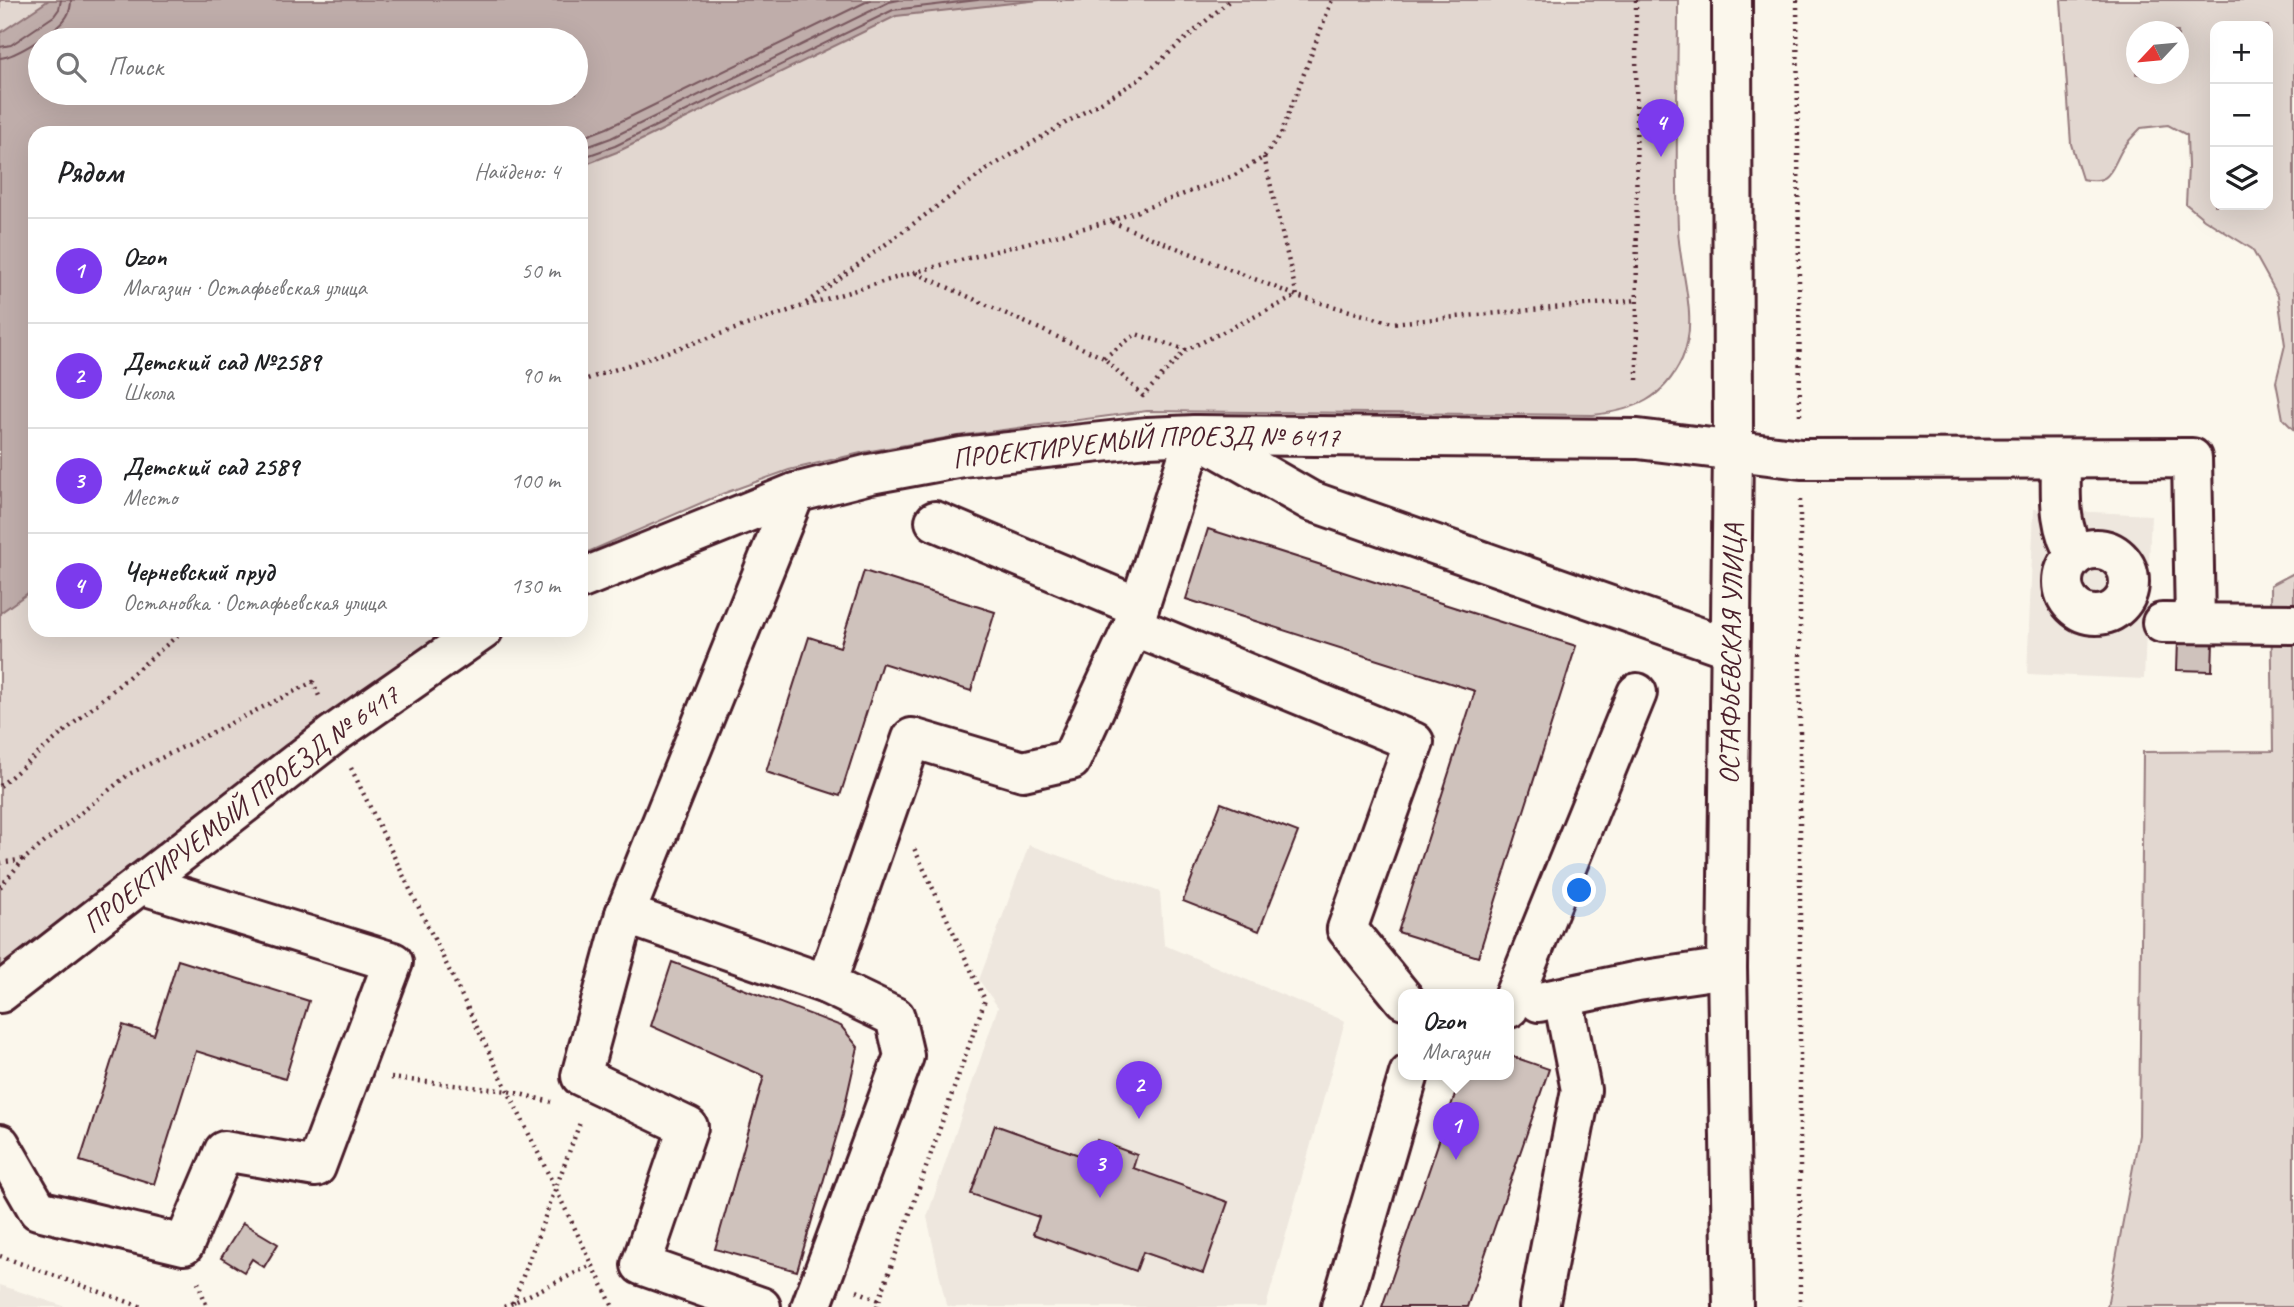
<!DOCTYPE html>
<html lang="ru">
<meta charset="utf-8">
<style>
:root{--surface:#fff;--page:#f6f6f6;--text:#202124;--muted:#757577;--line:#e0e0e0;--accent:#7c3aed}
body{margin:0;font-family:Caveat,sans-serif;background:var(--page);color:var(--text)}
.controls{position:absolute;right:21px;top:21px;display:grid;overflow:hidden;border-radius:14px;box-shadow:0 7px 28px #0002}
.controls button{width:63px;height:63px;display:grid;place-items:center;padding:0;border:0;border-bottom:2px solid var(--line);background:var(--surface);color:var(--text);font:35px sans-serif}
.compass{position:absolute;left:2126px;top:21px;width:63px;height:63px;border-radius:50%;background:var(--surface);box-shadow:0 7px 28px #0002;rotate:244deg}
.you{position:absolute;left:1580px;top:891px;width:24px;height:24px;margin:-18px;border:5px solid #fff;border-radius:50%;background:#1a73e8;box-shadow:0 0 0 10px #1a73e833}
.badge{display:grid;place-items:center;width:46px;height:46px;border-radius:50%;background:var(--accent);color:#fff;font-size:23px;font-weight:700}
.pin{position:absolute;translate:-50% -58px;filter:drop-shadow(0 2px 4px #0008)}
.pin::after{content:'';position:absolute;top:37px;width:24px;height:21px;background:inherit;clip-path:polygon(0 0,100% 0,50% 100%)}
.popup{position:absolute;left:1398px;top:989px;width:116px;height:91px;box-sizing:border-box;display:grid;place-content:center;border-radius:14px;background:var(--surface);filter:drop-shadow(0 2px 5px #0005);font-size:23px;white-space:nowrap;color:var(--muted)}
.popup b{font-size:26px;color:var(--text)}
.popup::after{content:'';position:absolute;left:50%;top:100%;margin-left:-14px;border:14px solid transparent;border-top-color:var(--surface)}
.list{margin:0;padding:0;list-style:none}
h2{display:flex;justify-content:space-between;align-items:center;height:91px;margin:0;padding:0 28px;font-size:30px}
h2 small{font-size:23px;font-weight:400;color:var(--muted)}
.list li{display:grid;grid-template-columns:46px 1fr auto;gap:21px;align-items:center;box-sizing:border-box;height:105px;padding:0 28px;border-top:2px solid var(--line)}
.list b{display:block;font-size:26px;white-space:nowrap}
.list p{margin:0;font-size:23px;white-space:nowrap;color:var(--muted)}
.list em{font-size:23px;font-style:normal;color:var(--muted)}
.icon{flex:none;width:38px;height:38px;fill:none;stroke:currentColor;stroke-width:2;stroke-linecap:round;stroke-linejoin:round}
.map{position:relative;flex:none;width:2294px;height:1307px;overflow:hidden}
.search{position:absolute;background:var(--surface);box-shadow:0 7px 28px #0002;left:28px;top:28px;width:560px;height:77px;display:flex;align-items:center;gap:18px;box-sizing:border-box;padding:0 24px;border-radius:38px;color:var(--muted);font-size:26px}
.panel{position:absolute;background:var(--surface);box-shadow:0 7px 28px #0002;left:28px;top:126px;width:560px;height:511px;border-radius:21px}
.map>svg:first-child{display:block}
.built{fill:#eee7de}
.green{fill:#e2d7d0;stroke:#967b7e;stroke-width:2;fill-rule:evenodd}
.water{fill:#bfadaa;stroke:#907477;stroke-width:2;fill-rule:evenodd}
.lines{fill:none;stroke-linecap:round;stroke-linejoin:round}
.shore{stroke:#79585e;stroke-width:2}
.building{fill:#cfc2bc;stroke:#4a1f2b;stroke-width:2}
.minor-casing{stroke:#4a1f2b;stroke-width:44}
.path{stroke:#4a1f2b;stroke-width:4.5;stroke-dasharray:2 5;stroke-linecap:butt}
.minor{stroke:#fbf7ec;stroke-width:38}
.labels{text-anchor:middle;stroke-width:6;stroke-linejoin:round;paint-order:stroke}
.street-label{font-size:28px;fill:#4a1f2b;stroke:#fbf7ec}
</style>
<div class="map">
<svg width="2294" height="1307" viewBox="0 0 2294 1307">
<rect width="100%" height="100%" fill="#fbf7ec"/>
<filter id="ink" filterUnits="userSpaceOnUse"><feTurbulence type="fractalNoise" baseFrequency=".0143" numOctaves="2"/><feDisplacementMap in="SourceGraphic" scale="14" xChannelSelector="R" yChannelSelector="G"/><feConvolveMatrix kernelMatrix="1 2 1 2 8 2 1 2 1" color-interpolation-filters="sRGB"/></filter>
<g filter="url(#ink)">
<path class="built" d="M2034,509L2151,515L2144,679L2027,674Z
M1029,845L1160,892L1164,945L1345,1021L1266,1307H952L946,1305L927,1217L998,1007L979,980Z
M0,1285L66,1307H0Z"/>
<path class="green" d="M0,0H1678C1678,76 1675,152 1678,228C1679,271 1700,318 1682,359C1663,400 1635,410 1593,415L1147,411L957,436L865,452L789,470L722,494L581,555V133H35V630H453L0,974ZM40,40H576V93H40Z
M2061,0H2294V430L2283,419L2276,382L2285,345L2278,296L2252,249L2204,219L2186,204L2188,167L2187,135L2168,125L2141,128C2134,135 2127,142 2122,150C2110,171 2111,185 2082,179L2071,144ZM2215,26H2268V205H2215ZM2136,32H2178V74H2136Z
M2294,573V1307H2107L2139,1135L2143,752L2273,751L2271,585Z"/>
<path class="water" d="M49,0H1040L896,16L617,152L581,166V133H35V588L0,613V33ZM40,40H576V93H40Z"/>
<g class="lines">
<path class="shore" d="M0,47L11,45L54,16L59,9L61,0
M0,58C15,57 59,30 67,16C70,11 71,6 71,0
M581,138L607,128L870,0
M581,149L611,138L889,2L899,0
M581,158L615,146L893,10L978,0"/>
</g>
<path class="building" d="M1208,529L1576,646L1478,957L1398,932L1475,691L1186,599Z
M864,571L995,612L971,691L882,663L840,796L766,772L809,637L840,647Z
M2178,640L2213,642L2212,671L2177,670Z
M1221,803L1298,832L1259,931L1183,901Z
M178,960L309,1001L285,1079L196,1051L154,1184L80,1161L123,1025L154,1035Z
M672,962L841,1026L858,1047L843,1114L797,1271L715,1249L764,1076L651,1026Z
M1508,1055L1549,1069L1467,1307H1382L1462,1074H1508Z
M995,1125L1090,1159L1097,1140L1137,1155L1133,1168L1228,1202L1203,1273L1143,1252L1136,1271L1033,1234L1039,1217L971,1194Z
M243,1223L278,1244L264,1267L252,1259L244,1272L221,1258Z"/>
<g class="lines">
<g class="minor-casing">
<g id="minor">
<path d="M1732,0L1733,449L1727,968L1733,1307"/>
<path d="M2061,459C2061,492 2057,526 2076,555"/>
<path d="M795,493L625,914L826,984L912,738L1023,771L1071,760L1133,626"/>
<path d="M935,521L1139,607"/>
<circle cx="2096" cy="582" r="33"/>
<path id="s1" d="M581,579L795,493L870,474L962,457L1147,437L1195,435L1638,439L1801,459L2192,458L2195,623"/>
<path d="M2162,623L2294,624"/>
<path d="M625,914L581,1076L688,1127L641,1265L761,1307"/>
<path id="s2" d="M0,993L334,734L483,630"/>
<path d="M1404,999L1347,929L1414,742L1133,626L1195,435L1311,501L1730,648"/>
<path d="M1539,1002L1638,981L1727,968"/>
<path d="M1509,1008L1637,693"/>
<path d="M0,1144L38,1210L184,1245L224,1151L316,1167L393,962L140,884"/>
<path d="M811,1307L904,1056L895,1017L826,984"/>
<path d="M1341,1307L1409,1074"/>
<path d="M1539,1307L1581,1090L1563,998"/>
</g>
</g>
<path class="path" d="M1636,0L1637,384
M1797,0L1800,419
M1112,222L1297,296L1392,323L1638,300
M916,273L1104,358L1143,396L1186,350L1297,296L1264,157
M806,303L989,168L1137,81L1230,0
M1104,358L1136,334L1186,350
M581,381L803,306L915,272L1111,221L1235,175L1264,157L1281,134L1332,0
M351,768L613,1307
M0,786L184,630
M0,863L24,859L129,774L313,682L319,696
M0,887L24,859
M391,1078L508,1091L551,1102
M0,1256L142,1307
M198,1282L207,1307
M857,1291L879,1300
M513,1303L581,1120
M504,1307L592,1265
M877,1307L985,1000L914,848
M1800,1307V498"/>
<use href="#minor" class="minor"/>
</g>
</g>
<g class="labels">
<g class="street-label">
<text dy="10" stroke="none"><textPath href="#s1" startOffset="586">ПРОЕКТИРУЕМЫЙ ПРОЕЗД № 6417</textPath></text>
<text transform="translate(1730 654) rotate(-89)" y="10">ОСТАФЬЕВСКАЯ УЛИЦА</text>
<text dy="10" stroke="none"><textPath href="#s2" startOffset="303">ПРОЕКТИРУЕМЫЙ ПРОЕЗД № 6417</textPath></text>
</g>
</g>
</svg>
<div class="controls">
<button>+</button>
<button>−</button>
<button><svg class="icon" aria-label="layers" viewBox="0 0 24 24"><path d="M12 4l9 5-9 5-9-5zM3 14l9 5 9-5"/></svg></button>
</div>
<svg class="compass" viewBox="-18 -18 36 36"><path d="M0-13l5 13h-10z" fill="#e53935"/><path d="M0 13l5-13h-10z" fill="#757577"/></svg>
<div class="you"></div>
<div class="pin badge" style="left:1456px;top:1160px">1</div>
<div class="popup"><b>Ozon</b>Магазин</div>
<div class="pin badge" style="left:1139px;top:1119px">2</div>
<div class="pin badge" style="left:1100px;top:1198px">3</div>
<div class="pin badge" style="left:1661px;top:157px">4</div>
<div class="search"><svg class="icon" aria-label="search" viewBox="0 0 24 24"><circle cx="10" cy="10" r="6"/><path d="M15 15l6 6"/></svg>Поиск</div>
<section class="panel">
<h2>Рядом<small>Найдено: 4</small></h2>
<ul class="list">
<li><span class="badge">1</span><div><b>Ozon</b><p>Магазин · Остафьевская улица</p></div><em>50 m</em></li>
<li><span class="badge">2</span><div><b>Детский сад №2589</b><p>Школа</p></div><em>90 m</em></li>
<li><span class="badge">3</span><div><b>Детский сад 2589</b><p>Место</p></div><em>100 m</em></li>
<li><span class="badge">4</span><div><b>Черневский пруд</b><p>Остановка · Остафьевская улица</p></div><em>130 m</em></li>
</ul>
</section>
</div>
